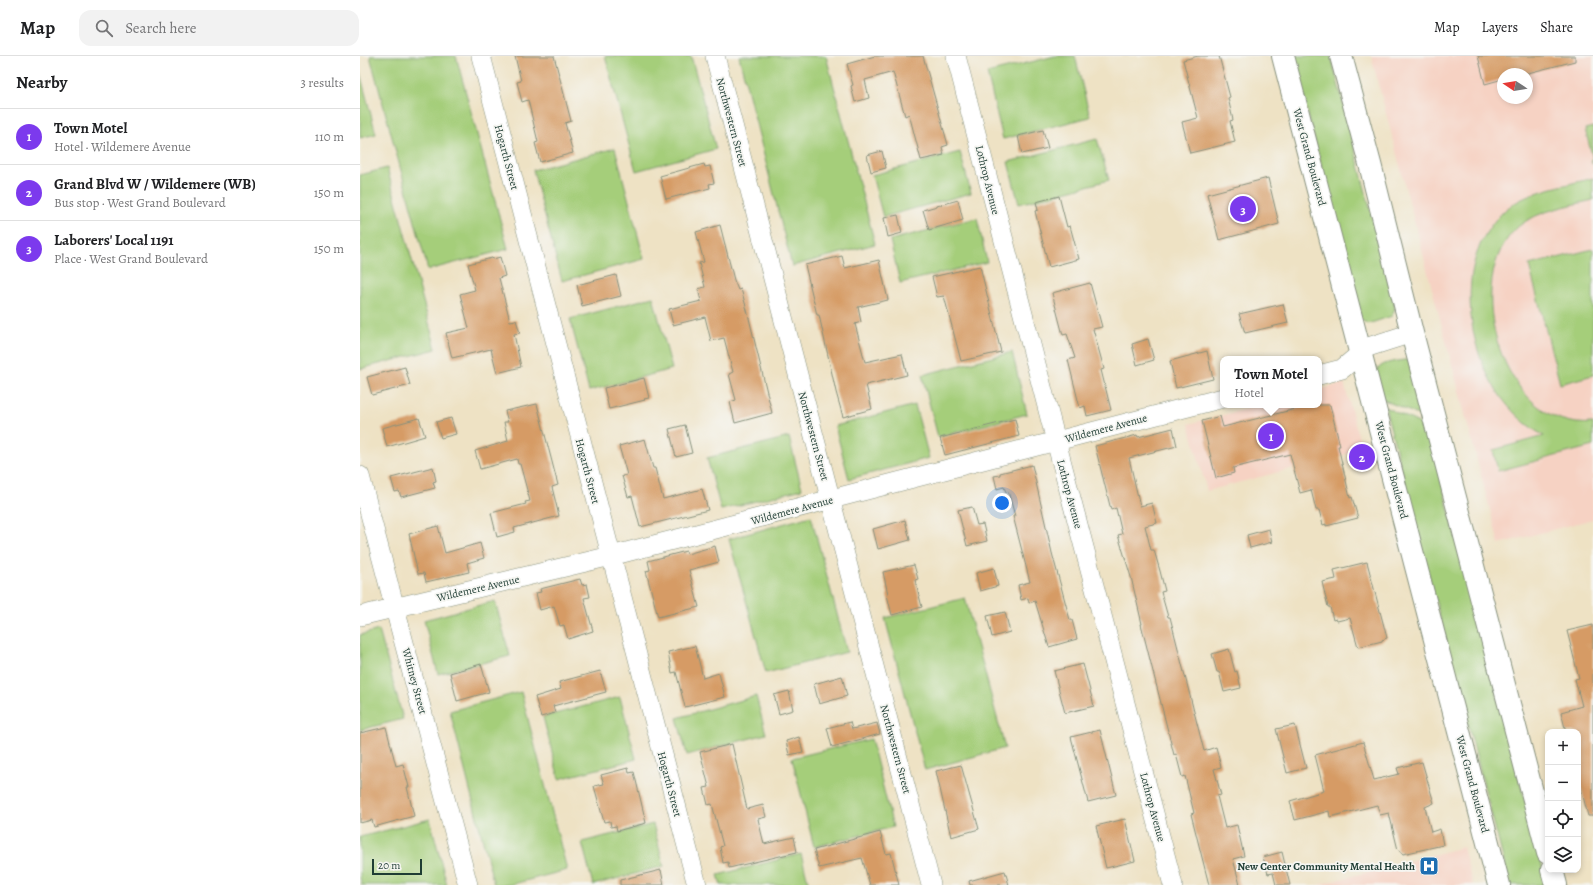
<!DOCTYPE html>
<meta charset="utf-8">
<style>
:root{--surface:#fff;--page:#f2f2f2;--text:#202124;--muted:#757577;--line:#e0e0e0;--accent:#7c3aed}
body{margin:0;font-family:Alegreya,serif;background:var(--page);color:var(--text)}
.controls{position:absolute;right:12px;bottom:12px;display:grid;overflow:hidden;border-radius:8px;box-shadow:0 2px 6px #0003}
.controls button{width:36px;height:36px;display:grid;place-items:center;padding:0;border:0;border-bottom:1px solid var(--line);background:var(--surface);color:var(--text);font:20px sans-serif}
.compass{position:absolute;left:1137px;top:12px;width:36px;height:36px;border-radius:50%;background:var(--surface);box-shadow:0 2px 6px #0003;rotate:282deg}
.scale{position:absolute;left:12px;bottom:10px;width:50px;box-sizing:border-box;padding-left:4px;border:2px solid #1f3d34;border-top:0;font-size:11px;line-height:14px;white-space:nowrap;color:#1f3d34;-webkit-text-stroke:3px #f6f6f2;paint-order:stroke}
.you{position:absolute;left:642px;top:447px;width:14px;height:14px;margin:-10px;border:3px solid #fff;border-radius:50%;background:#1a73e8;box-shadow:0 0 0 6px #1a73e833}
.badge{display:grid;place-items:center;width:26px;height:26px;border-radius:50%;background:var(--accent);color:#fff;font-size:13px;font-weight:700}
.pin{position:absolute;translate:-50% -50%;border:2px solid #fff;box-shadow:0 1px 4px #0006}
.popup{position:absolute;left:860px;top:300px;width:102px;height:52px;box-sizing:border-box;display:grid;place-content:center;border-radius:8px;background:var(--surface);filter:drop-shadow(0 1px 3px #0005);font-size:13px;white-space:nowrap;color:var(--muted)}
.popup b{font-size:15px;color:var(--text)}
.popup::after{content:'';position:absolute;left:50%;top:100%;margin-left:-8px;border:8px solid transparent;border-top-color:var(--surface)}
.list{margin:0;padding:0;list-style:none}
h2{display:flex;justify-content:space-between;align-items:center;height:52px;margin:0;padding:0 16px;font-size:17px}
h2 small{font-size:13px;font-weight:400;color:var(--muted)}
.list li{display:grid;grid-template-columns:26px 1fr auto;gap:12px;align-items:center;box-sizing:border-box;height:56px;padding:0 16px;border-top:1px solid var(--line)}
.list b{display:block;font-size:15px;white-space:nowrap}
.list p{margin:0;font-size:13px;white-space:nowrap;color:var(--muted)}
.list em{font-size:13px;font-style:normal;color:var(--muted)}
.icon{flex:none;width:22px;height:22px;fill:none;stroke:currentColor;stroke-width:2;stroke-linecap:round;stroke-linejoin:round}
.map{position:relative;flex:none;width:1233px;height:829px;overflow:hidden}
header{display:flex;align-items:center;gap:24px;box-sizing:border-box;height:56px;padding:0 20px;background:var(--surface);border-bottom:1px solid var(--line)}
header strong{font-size:19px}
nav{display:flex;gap:22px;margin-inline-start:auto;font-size:14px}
.search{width:280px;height:36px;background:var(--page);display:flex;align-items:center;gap:10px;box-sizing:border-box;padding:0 14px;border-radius:12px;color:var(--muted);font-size:15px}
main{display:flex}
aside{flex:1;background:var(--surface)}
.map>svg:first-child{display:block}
.built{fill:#f6d2c3;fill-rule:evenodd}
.green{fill:#a5ce7a;stroke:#628657}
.building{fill:#d69b65}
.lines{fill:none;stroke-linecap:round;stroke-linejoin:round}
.minor-casing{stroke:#86907c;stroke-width:20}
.secondary-casing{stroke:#86907c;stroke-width:24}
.minor{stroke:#fff;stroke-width:19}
.secondary{stroke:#fff;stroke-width:22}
.labels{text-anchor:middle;stroke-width:3.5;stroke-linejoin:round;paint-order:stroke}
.street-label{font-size:11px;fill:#1f3d34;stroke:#f6f6f2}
.poi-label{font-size:11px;font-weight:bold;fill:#1f3d34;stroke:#f6f6f2;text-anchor:end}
</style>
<header>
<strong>Map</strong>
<div class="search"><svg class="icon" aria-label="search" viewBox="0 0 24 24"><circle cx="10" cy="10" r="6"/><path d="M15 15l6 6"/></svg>Search here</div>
<nav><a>Map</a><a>Layers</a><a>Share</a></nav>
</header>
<main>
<aside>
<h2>Nearby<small>3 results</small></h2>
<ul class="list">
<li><span class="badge">1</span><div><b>Town Motel</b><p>Hotel · Wildemere Avenue</p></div><em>110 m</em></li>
<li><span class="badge">2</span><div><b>Grand Blvd W / Wildemere (WB)</b><p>Bus stop · West Grand Boulevard</p></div><em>150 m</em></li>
<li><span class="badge">3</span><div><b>Laborers' Local 1191</b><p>Place · West Grand Boulevard</p></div><em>150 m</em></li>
</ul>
</aside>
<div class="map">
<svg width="1233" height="829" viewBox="0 0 1233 829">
<rect width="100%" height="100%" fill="#f6f6f2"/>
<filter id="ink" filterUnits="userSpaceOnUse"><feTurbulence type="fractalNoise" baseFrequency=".025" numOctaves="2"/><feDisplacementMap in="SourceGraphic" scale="8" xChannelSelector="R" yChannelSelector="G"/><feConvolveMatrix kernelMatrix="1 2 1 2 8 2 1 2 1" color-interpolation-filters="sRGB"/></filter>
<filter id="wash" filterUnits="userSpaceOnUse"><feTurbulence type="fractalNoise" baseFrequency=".012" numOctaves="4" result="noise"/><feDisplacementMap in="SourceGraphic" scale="16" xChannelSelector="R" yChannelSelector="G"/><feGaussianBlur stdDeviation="0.9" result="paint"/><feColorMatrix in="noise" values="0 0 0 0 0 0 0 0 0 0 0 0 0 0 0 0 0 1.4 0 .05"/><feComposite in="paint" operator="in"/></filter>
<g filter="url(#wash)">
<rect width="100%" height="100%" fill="#eee2c4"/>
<path class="built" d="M1011,0H1233V463L1139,488ZM1143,18H1167V42H1143Z
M984,327L1002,394L847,435L829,368L901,349H959V334Z
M1103,791L1113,829H958Z"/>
<path class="green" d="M10,0H96L148,193L68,214Z
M245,0H331L356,93L276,115Z
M379,0H466L515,188L432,210Z
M695,0H715L730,61L643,83L627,17Z
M933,0H971L1034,246L1035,252L1032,260L1008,268L1001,264Z
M0,17L16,78L0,82Z
M1233,71V108H1232L1231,104L1233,103L1225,73Z
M737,83L749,124L659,148L648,106Z
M255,92L284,203L202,225L173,114Z
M600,96L611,137L523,161L512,119Z
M27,112L76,293L0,313V119Z
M1233,122V144C1209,150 1179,154 1159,170C1097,223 1144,377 1233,367V390L1138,415L1133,394L1184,380C1130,349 1105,285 1111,224C1114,197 1125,172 1145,154C1169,134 1204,130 1233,122Z
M617,162L627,206L540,227L530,184Z
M1233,193V319L1200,328L1169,209Z
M293,241L312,313L229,335L210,263Z
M652,296L667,358L578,381L562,319Z
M1044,304H1049L1067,363L1022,343L1016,317C1019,306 1034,306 1044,304Z
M555,349L569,402L489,423L475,370Z
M1025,351L1067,371L1187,829H1150Z
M429,381L442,433L361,454L347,402Z
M451,460L487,596L406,617L369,483Z
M605,542L645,692L565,714L525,562Z
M135,545L150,600L78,618L64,564Z
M19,574L43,663L0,674V579Z
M161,636L207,814L149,829H134L90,655Z
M396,640L406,678L327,699L317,662Z
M260,641L276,703L199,723L183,661Z
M511,683L533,771L454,791L432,702Z
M70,763L87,829H2L0,821V781Z
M293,768L304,810L233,829L222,786Z
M441,798L449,829H361L358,819Z"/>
<g id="blocks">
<path class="building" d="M155,0H194L211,65L205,67L213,97L180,106L175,87L178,86L168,44L162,46L157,26L161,25Z
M515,0H563L588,89L582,91L584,99L561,104L549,58L545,60L533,16L505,24L509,42L495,46L491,30L493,29L487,8Z
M838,0H859L870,41L868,42L873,64L870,65L875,86L830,97L822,66L838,62L823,4Z
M1118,0H1215V5L1164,18H1143V23L1125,28Z
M683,74L688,92L662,98L658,80Z
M522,95L526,112L511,116L507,99Z
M344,108L345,111L350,110L354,127L349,128L350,132L306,143L300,120Z
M908,122L919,168L859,184L847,138Z
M699,140L707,171L710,170L719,203L689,211L675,155L678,154L676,146Z
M598,144L603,164L569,174L563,154Z
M538,159L542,177L528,181L524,162Z
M360,169L374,224L378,234L381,233L387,254L412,357L375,367L370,346L376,344L369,318L373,316L364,282L351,285L345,261L313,269L309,253L341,245L338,233L345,231L339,207L344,206L336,176Z
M482,200L485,212L519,204L528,244L498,251L501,266L495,268L505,306L542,298L547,319L506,329L512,353L483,361L476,336L459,259H457L445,209Z
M140,201L145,220L139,222L150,265L156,264L160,277L154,278L161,311L137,317L131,293L92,302L86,277L109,272L100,238L115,234L108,208L132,202L133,203Z
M620,210L641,296L601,305L584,240L577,241L572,221Z
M256,219L261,240L222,250L217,229Z
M730,227L742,271L733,273L744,313L741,314L751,354L727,360L725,350L720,352L708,304L715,302L707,278L703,279L692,237Z
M923,248L928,267L885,277L879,258Z
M788,283L794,304L777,309L772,288Z
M847,295L853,323L816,332L810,305Z
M45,311L50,329L12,339L7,321Z
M284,322L289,342L284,343L285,344L249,353L244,332Z
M177,348L198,429L192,431L199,460L154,472L155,476L137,481L131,457L166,448L165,446L170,445L160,408H158L157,403L120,413L115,395L148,385L144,366H148L145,355Z
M952,349H970L980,390H978L990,442L992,441L998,462L966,470V468L963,469L959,454H956L951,434L940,437L930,398L873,412L874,417L856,422L842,365L860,360L863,371Z
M59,362L65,380L27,391L22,372Z
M91,362L96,378L81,382L76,366Z
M655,363L659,380L585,399L580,382Z
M325,369L332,397L316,401L309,373Z
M813,372L817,390L769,402L780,450L792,447L797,467L785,470L791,494H794L800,515L805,535L801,536L808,561H810L844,695L856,691L861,711L854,713L861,739L857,740L865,772L877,769L884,800L873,803L880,829H849L831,758L834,757L825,720L822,721L816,698L814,699L781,568H782L771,521L758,479L762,478L756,452L751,454L735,390L777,379L778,381Z
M285,383L293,412H295L303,443L342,433L348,454L280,471L272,440L268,441L262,420L267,419L259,390Z
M672,409L692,497L710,564H712L717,583L689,591L675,545L669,547L668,542L661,544L658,529L670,526L653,460H655L648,435L646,436L644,431L637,433L634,420L640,419V417Z
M73,411L76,425L73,426L75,432L41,441L39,435L35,436L31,422Z
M612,451L617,469L623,468L627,485L607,490L598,454Z
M545,464L550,484L518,493L513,473Z
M78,470L85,497L120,487L124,502L107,507L109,516L66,526L64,517L58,518L49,478Z
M909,473L912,486L890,492L887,479Z
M355,490L359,506L329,514L339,551L298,561L286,515L290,514L288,505L326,495L327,498Z
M1007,506L1027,582L1022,584V585L998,591L990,562L977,565L976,563L973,564L970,551H968L962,526L976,523L974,514Z
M554,509L558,523L555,524L562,551L532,559L527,539L528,538L523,516Z
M634,512L638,530L620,535L616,517Z
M220,523L222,529L227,528L230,541L224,542L233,575L208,583L204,569L200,570L194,550L180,554L176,537L181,536L180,533Z
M645,556L650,576L632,581L627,560Z
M1233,569V760H1228L1218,720V676H1206L1201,656L1222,650L1215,623L1219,622L1207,575Z
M335,590L343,622L359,617L365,641L325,651L316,616L312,617L308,596Z
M869,593L875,616L877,615L881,632L864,636L859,616H857L852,598Z
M121,608L129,636L97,645L90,617Z
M723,608L734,650L705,657L694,615Z
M240,615L246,636L193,650L195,657L181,661L175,641L201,633L199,626Z
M482,620L487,640L459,648L454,628Z
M429,635L433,654L419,658L414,639Z
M490,666L492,673L517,667L520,678L472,691L467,672Z
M935,669L946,712L927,717L916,673Z
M26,671L36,710L43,708L49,731H47L54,760L14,771L12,764L0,767V677Z
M740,674L756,739L728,746L711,681Z
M439,681L443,696L429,699L426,685Z
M1003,686L1014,724L1039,718L1037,712L1062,706L1074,747L1065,751L1071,776L1080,773L1083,789L1043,798L1038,794L1029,757L1020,759L1017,749L970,761L969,755L935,764L930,745L964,735L955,699Z
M372,688L387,753L403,749L406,761L398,763L404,788L434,781L437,796L369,812L368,806L363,807L360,791L363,790L352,748L348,749L344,732L349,731L340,696Z
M601,709L619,773L591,781L576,715Z
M268,712L269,717L274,716L286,767L257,775L256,770L251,771L250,765L244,766L234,730L244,728L241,719Z
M765,763L775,805L746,812L736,770Z
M520,776L526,798L531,797L539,829H510L502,802L459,812L454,794Z
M922,796L930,829H916L913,817L908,818L903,801Z
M301,814L304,829H260V824Z
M645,815L649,829H610L609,825Z"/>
</g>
</g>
<g filter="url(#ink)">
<use href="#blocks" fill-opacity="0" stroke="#86907c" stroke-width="1"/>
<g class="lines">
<g class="minor-casing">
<path id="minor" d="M121,0L337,829
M355,0L571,829
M596,0L696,385L813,829
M959,319L982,313L1008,291L1052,277
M0,420L108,829
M0,560L251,500L863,342"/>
</g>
<g class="secondary-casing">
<path id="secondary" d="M923,0L1139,829
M981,0L1010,108L1052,277L1188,797
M1192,814L1196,829"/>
</g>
<use href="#minor" class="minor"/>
<use href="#secondary" class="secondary"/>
</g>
</g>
<defs>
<g id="hospital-square" transform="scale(1)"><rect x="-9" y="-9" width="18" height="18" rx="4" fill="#1f6fb2" stroke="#f6f6f2"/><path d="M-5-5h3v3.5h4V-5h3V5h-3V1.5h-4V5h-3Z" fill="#fff"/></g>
</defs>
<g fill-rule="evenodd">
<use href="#hospital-square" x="1069" y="810"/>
</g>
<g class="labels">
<g class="street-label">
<text transform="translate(372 66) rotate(75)" y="4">Northwestern Street</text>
<text transform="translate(147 101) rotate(75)" y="4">Hogarth Street</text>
<text transform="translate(950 101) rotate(75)" y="4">West Grand Boulevard</text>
<text transform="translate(628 124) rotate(76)" y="4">Lothrop Avenue</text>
<text transform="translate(746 372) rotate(-15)" y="4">Wildemere Avenue</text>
<text transform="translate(454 380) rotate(75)" y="4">Northwestern Street</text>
<text transform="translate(1032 414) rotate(75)" y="4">West Grand Boulevard</text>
<text transform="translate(228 415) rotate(75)" y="4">Hogarth Street</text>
<text transform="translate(710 438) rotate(75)" y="4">Lothrop Avenue</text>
<text transform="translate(432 454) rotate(-15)" y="4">Wildemere Avenue</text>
<text transform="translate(118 532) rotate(-13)" y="4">Wildemere Avenue</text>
<text transform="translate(55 625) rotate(75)" y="4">Whitney Street</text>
<text transform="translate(536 693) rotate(75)" y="4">Northwestern Street</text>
<text transform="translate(310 728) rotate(75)" y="4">Hogarth Street</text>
<text transform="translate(1113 728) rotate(75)" y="4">West Grand Boulevard</text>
<text transform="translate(793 751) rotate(75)" y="4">Lothrop Avenue</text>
</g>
<g class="poi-label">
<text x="1055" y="814">New Center Community Mental Health</text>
</g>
</g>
</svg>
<div class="controls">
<button>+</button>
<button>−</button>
<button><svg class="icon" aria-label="locate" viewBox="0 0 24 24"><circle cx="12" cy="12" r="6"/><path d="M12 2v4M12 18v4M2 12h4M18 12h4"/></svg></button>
<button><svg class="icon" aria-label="layers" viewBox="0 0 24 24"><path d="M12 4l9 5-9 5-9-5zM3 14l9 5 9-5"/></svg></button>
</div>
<svg class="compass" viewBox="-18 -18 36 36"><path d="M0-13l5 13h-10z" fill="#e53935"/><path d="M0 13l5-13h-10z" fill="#757577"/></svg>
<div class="scale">20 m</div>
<div class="you"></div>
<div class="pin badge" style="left:911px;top:380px">1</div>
<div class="popup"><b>Town Motel</b>Hotel</div>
<div class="pin badge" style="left:1002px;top:401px">2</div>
<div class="pin badge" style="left:883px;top:153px">3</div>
</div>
</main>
